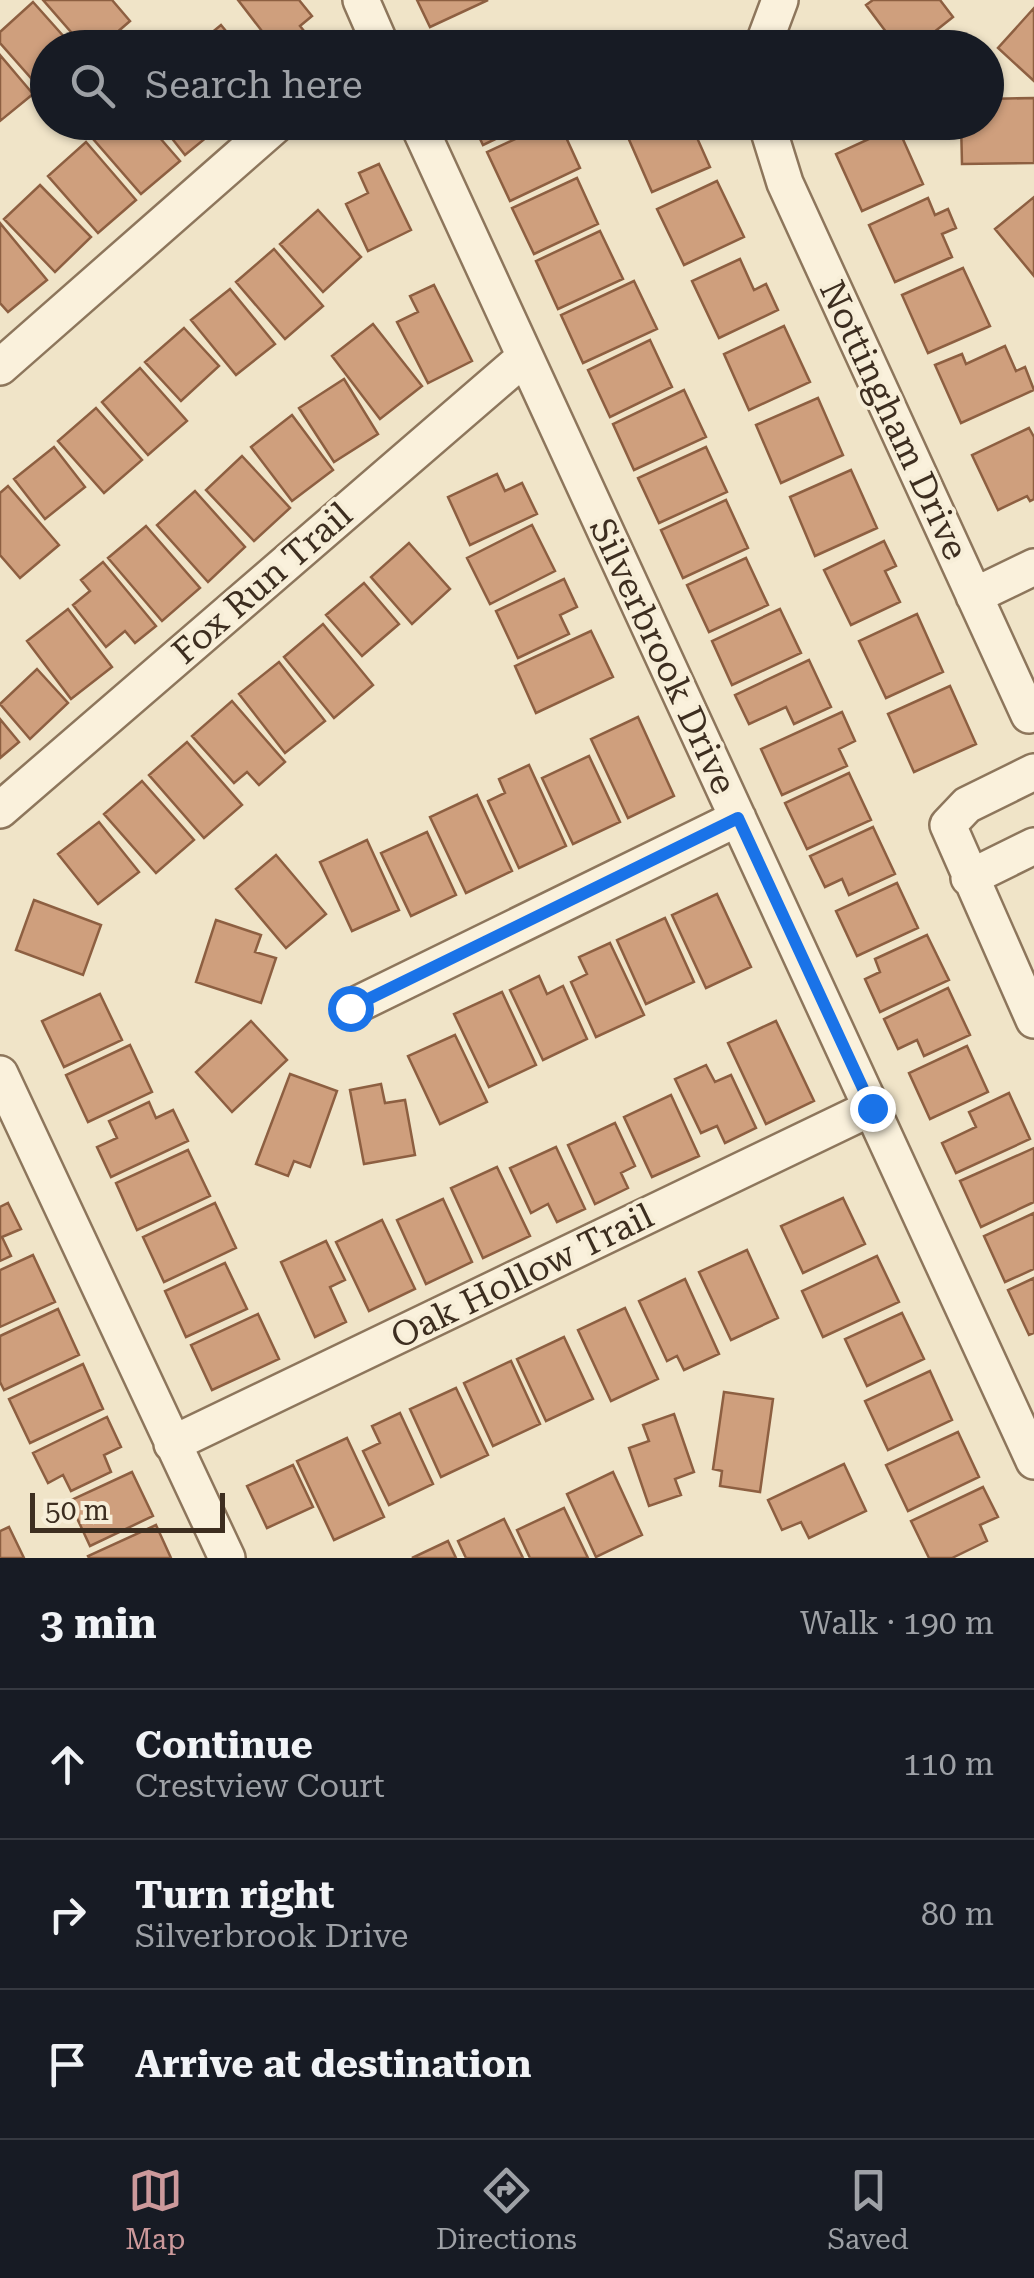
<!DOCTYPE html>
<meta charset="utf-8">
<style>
:root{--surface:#171b24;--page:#242831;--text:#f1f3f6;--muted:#9ea1a6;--line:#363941;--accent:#cc999b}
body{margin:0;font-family:"Roboto Serif",serif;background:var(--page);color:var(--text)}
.scale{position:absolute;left:30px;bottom:25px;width:195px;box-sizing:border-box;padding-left:10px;border:5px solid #3d2e20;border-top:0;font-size:28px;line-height:35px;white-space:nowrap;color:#3d2e20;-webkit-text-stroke:8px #f7eed8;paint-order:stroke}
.stop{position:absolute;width:30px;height:30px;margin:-22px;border:8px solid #1a73e8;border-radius:50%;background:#fff}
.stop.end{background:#1a73e8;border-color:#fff;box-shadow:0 2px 10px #0008}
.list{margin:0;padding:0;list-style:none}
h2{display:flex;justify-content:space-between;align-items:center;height:130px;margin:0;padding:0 40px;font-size:42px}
h2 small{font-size:32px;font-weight:400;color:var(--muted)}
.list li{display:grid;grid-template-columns:65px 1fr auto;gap:30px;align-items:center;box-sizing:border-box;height:150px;padding:0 40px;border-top:2px solid var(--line)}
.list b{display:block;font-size:38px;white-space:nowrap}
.list p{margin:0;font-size:32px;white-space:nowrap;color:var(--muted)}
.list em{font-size:32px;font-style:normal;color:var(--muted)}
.icon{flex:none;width:55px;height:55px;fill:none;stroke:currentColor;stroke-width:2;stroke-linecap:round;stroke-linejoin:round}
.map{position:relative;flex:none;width:1034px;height:1558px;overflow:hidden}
.search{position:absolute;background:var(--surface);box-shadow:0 2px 8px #0004;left:30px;right:30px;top:30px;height:110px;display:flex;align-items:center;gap:25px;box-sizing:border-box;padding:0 35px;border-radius:55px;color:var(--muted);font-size:38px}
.sheet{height:580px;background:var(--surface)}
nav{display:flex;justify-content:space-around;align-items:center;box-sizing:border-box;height:140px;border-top:2px solid var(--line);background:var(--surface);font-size:28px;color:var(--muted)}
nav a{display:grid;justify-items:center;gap:5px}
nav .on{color:var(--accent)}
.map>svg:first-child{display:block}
.building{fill:#cf9f7d;stroke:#8d5f41;stroke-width:2.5}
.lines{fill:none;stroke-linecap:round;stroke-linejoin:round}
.minor-casing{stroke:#8d765c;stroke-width:40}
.minor{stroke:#faf1dc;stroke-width:35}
.route{stroke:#1a73e8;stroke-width:12}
.labels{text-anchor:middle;stroke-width:8;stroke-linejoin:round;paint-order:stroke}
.street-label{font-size:35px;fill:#3d2e20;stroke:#f7eed8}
</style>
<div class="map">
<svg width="1034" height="1558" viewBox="0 0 1034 1558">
<rect width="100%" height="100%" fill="#f0e4c8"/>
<path class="building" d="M43,0H112L130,21L99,48H85Z
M238,0H299L312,16L300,26L313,42L306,48H275Z
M417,0H488L430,27Z
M873,0H940L953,17L914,48H898L866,5Z
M33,2L74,48H48V78L38,86L0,43V32Z
M1034,8V81L998,48Z
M221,25L240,48H193Z
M669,36L670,48H606V42Z
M0,55L33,94L0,121Z
M1034,98V163L962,164L961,122H986V99Z
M113,122H146L180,161L141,194L94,140Z
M159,122H224V123L185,155Z
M472,122H531L483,145Z
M552,122H559L580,168L510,201L487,152Z
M655,122H690L710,167L652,192L627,135Z
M897,126L923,184L862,211L836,154Z
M86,142L136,200L98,233L48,176Z
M379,164L411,230L368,251L346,204L368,193L359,173Z
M577,178L598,224L534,254L512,208Z
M717,181L744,237L684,265L657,209Z
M40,185L91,237L55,272L4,219Z
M1034,197V276L995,229Z
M928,198L935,215L948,209L956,228L942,234L952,257L895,282L869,225Z
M318,210L361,257L323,292L280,244Z
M0,223L47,280L8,312L0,303Z
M600,231L623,279L558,309L536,261Z
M274,249L323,306L285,339L236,282Z
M740,259L754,290L766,284L778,310L719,338L692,281Z
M963,268L990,326L928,353L902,295Z
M634,281L657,329L583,363L561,315Z
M434,285L472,361L428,383L397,322L418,312L410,296Z
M230,289L275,344L236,375L191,320Z
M373,324L422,386L380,419L332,356Z
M784,326L810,382L749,410L724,354Z
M184,328L219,366L181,401L145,362Z
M650,340L672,387L610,417L588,370Z
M1005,346L1016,371L1025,367L1034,390L961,423L935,365L962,354L966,364Z
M140,368L187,421L148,455L102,402Z
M344,379L378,434L334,462L299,408Z
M684,390L706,437L634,470L613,424Z
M818,398L843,455L781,483L756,425Z
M96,408L142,460L104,493L58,441Z
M292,415L333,470L292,501L251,447Z
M1029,428L1034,437V499L1030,501L1027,496L998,510L972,455Z
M54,447L85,487L45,519L14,479Z
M706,447L727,492L659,523L638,478Z
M242,456L290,508L254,541L206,490Z
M851,470L877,528L815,556L790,497Z
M497,474L505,491L522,483L537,514L470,545L448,497Z
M8,486L59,545L20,578L0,555V493Z
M195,491L245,547L208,582L157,525Z
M726,500L748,548L683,578L661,530Z
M532,525L555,571L490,604L467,558Z
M146,526L200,588L162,621L108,558Z
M884,541L896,566L885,571L900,602L851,625L824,570Z
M409,543L450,589L412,624L371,577Z
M746,558L768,605L709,632L687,585Z
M103,562L156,626L135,643L125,631L106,647L73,605L90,591L81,580Z
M564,579L577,607L560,615L569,634L518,658L496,611Z
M364,583L399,624L362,656L326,615Z
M68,609L112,667L71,699L27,641Z
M780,609L801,653L732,685L712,641Z
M917,614L943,672L886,698L859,641Z
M323,624L373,685L334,718L284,657Z
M591,631L613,677L536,713L515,666Z
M809,660L831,707L794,724L786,707L749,724L735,695Z
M279,662L325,721L285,753L239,694Z
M37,669L68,703L30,739L0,704Z
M950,686L976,744L914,772L888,714Z
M232,701L285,762L259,785L247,772L234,783L192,736Z
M842,712L855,741L839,749L847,766L782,795L761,749Z
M638,717L674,796L628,818L591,739Z
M0,719L19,742L0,758Z
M187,742L242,805L204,838L149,775Z
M589,756L620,822L573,844L542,778Z
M529,765L566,846L519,868L488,801L505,793L499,779Z
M849,773L871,820L807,849L785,803Z
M142,781L194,840L156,873L104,814Z
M477,795L512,871L466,893L430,817Z
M99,822L139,872L98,904L58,854Z
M873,827L895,874L849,895L842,879L825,887L810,856Z
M427,832L456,895L411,916L381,853Z
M367,840L399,910L352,931L320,862Z
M276,855L326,914L286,948L236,889Z
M897,883L918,928L857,956L836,911Z
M717,894L751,967L706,988L672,915Z
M34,900L101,925L83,975L16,950Z
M665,918L694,982L646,1004L617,940Z
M216,920L261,935L255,952L276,958L261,1003L196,982Z
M927,935L949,980L880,1012L865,979L880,972L875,959Z
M610,943L644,1015L596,1037L571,982L587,974L579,957Z
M539,976L547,994L563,986L587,1039L543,1060L510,990Z
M948,988L970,1035L924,1056L917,1040L898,1049L884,1019Z
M502,992L536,1065L489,1087L454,1014Z
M100,994L122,1040L64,1067L42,1021Z
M251,1021L287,1060L232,1112L196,1072Z
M776,1021L814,1101L766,1124L728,1043Z
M455,1035L487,1102L440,1124L408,1056Z
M130,1045L152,1092L88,1122L66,1075Z
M967,1046L988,1092L930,1119L909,1073Z
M706,1065L715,1082L731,1075L756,1128L725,1143L717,1126L701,1133L675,1079Z
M290,1074L337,1091L310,1167L294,1161L288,1176L256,1164Z
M381,1084L385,1103L405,1100L415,1155L364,1164L350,1090Z
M1009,1093L1030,1139L956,1173L942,1143L976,1127L969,1112Z
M671,1095L699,1156L652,1177L624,1117Z
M149,1102L156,1118L173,1110L188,1141L111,1177L97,1147L117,1138L109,1121Z
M615,1123L635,1166L621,1173L628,1188L595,1204L568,1145Z
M556,1147L585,1209L557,1222L548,1204L531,1213L510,1168Z
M1034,1148V1202L981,1227L960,1181Z
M188,1150L210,1196L137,1230L116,1183Z
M497,1167L530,1236L483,1258L451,1188Z
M843,1198L865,1244L803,1273L781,1226Z
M443,1199L472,1262L426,1284L397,1220Z
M8,1203L21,1229L2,1237L11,1256L0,1261V1207Z
M215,1203L236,1248L164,1282L143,1237Z
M1034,1213V1269L1005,1282L984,1236Z
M382,1220L415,1289L369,1311L336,1242Z
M326,1241L345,1280L330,1287L346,1322L315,1337L281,1262Z
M747,1250L778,1318L731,1340L699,1272Z
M33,1255L55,1302L0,1327V1270Z
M877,1256L899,1302L823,1337L802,1291Z
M225,1263L247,1309L186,1337L165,1291Z
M1034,1278V1333L1029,1335L1008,1290Z
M685,1279L719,1354L684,1370L677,1356L667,1361L639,1301Z
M625,1308L658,1379L611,1401L578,1330Z
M58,1309L79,1355L4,1390L0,1382V1336Z
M902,1313L924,1359L867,1386L845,1339Z
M258,1314L279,1359L212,1390L191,1345Z
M564,1337L593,1399L546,1421L517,1359Z
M511,1361L540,1424L493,1446L464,1383Z
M83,1364L103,1409L30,1443L9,1399Z
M930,1371L952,1420L888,1450L865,1401Z
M456,1388L488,1455L441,1477L410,1409Z
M724,1392L773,1399L760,1492L720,1486L722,1471L713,1469Z
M400,1413L433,1484L389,1505L363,1451L380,1443L372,1426Z
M674,1414L694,1472L675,1479L681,1495L649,1506L629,1448L649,1441L643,1425Z
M107,1417L121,1447L104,1455L111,1472L71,1491L63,1475L48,1483L33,1453Z
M958,1432L979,1477L908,1511L886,1465Z
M347,1438L384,1517L334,1540L297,1461Z
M844,1464L866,1511L809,1538L801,1522L782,1530L768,1500Z
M293,1465L313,1507L267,1528L247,1486Z
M132,1472L153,1516L90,1546L69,1501Z
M613,1472L642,1535L596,1557L567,1494Z
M983,1487L998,1517L980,1525L987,1541L952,1558H929L911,1521Z
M564,1508L588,1558H530L517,1530Z
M504,1519L523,1558H466L458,1541Z
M156,1525L171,1558H89L88,1556Z
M9,1527L24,1558H0V1531Z
M448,1541L456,1558H412Z"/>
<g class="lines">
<g class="minor-casing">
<path id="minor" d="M361,0L382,48
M762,48L780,0
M417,122L1034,1461
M766,122L785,183L1029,715
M0,367L279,122
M974,596L1034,567
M1034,772L967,805L948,825L1034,1020
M0,810L525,357
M969,878L1034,846
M350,1008L738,818
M0,1074L227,1558
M172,1444L871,1108"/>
</g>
<use href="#minor" class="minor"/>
</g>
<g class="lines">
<path class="route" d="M350,1008L738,818L872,1108"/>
</g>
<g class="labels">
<g class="street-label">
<text transform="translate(894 420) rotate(65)" y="12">Nottingham Drive</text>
<text transform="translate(262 583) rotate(-41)" y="12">Fox Run Trail</text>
<text transform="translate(663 656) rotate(65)" y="12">Silverbrook Drive</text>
<text transform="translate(522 1276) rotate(-26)" y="12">Oak Hollow Trail</text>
</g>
</g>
</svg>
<div class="scale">50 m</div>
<div class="stop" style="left:350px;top:1008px"></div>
<div class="stop end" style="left:872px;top:1108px"></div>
<div class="search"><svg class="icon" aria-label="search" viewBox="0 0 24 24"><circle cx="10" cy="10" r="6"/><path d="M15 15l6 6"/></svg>Search here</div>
</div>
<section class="sheet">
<h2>3 min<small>Walk · 190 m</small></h2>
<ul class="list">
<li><svg class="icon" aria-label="ahead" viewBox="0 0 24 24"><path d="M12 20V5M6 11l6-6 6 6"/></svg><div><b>Continue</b><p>Crestview Court</p></div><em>110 m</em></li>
<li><svg class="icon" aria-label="right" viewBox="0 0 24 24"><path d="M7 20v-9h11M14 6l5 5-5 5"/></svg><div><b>Turn right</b><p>Silverbrook Drive</p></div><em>80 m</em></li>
<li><svg class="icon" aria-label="arrive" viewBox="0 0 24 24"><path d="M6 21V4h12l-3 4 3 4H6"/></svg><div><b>Arrive at destination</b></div></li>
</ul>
</section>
<nav>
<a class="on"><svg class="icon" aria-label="map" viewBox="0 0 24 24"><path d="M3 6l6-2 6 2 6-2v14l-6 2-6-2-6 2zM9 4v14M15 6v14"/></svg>Map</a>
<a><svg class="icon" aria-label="directions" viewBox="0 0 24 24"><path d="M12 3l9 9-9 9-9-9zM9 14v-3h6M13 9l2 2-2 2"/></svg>Directions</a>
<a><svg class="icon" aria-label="saved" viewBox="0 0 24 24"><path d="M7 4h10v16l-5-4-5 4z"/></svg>Saved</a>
</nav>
